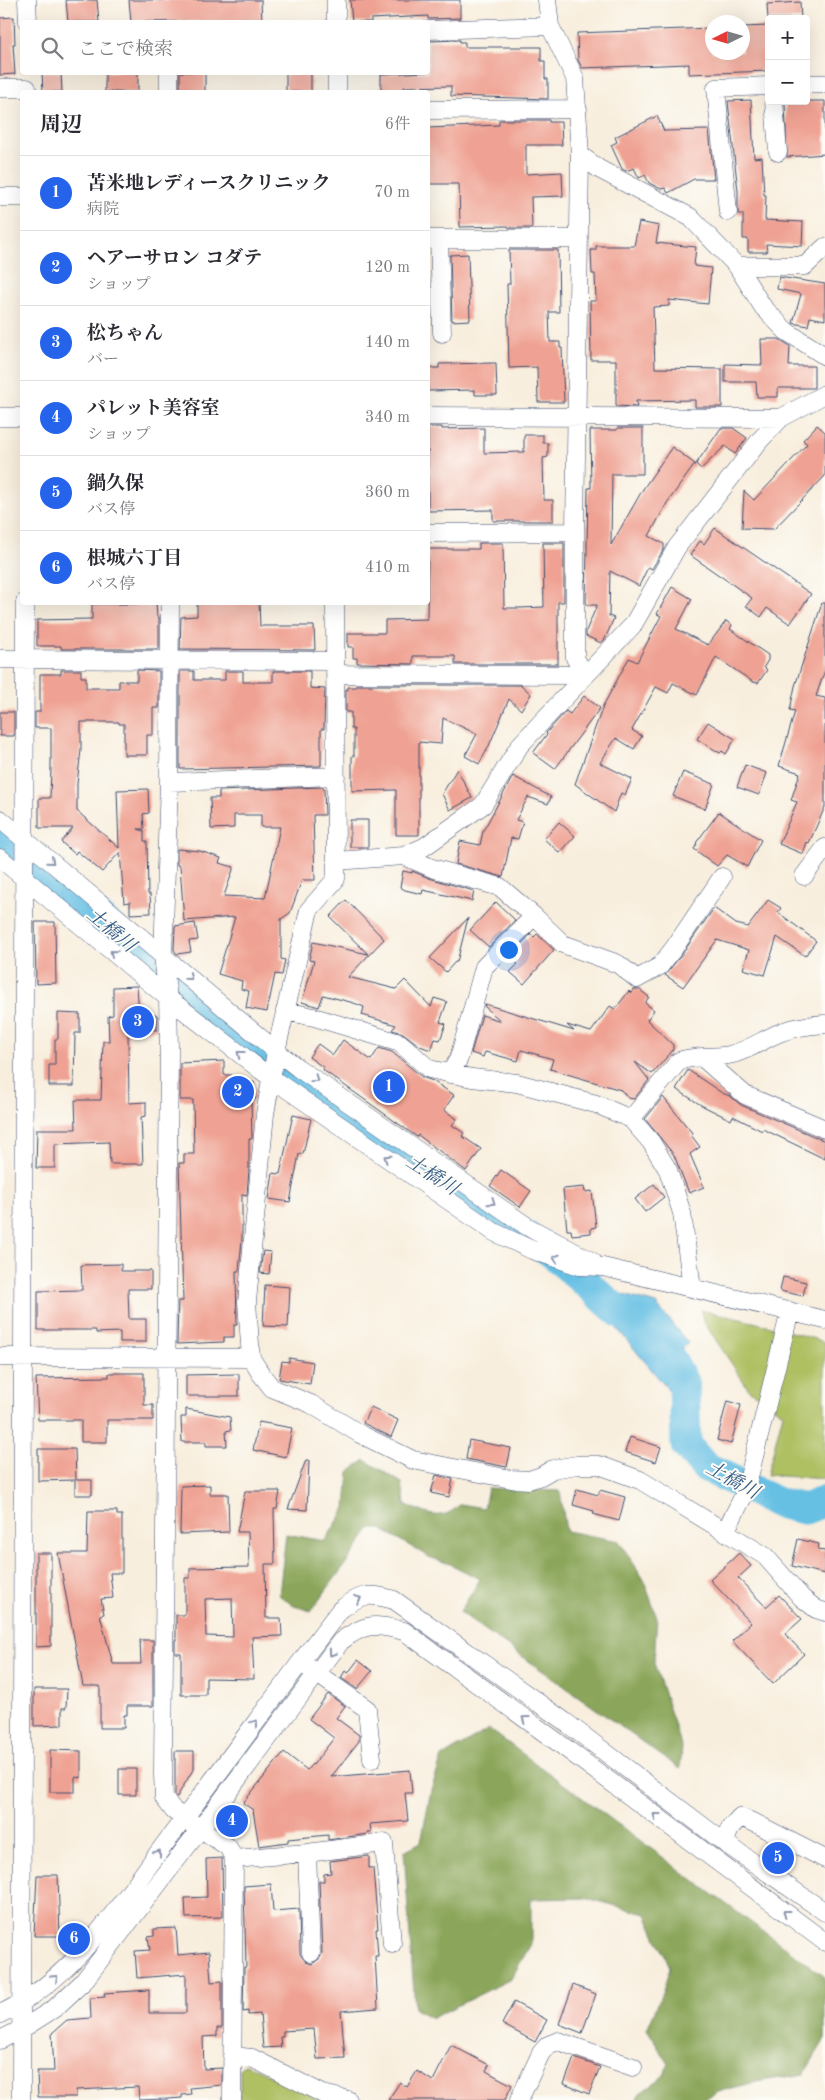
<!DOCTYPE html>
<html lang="ja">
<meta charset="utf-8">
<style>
:root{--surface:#fff;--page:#f7f7f7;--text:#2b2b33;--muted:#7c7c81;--line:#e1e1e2;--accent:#2563eb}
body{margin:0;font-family:"Old Standard TT","Noto Serif JP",serif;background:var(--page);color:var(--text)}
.controls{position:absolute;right:15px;top:15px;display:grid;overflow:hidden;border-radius:5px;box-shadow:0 5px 20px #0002}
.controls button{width:45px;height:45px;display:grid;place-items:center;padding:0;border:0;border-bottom:1px solid var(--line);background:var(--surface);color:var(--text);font:25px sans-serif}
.compass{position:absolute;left:705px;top:15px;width:45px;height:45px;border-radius:50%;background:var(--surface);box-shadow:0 5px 20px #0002;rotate:265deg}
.you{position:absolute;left:508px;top:949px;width:18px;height:18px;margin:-12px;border:4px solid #fff;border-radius:50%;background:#1a73e8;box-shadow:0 0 0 8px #1a73e833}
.badge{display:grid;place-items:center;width:32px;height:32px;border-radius:50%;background:var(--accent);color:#fff;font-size:16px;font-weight:700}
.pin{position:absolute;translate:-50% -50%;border:2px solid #fff;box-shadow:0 1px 5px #0006}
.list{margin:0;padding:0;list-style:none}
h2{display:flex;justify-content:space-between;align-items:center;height:65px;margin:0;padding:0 20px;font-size:21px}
h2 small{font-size:16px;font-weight:400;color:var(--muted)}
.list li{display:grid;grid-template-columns:32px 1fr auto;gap:15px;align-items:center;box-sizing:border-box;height:75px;padding:0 20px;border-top:1px solid var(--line)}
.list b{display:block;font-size:19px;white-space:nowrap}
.list p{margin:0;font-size:16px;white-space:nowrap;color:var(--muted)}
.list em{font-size:16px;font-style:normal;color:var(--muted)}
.icon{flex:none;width:28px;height:28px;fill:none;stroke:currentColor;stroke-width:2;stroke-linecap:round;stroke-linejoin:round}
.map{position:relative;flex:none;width:825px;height:2100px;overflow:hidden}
.search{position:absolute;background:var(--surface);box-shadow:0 5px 20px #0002;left:20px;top:20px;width:410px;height:55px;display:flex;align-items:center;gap:12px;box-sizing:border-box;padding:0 18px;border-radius:5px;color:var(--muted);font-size:19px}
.panel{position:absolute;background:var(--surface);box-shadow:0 5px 20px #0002;left:20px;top:90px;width:410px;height:515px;border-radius:5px}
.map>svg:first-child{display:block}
.green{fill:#afc064;stroke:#657861}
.forest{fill:#8ba65a;stroke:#536a5c}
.water{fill:#66c0e4;stroke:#4078a1}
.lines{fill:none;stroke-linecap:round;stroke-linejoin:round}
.river{stroke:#66c0e4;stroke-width:31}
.building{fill:#efa293;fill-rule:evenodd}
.minor-casing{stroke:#3c4c71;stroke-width:19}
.minor{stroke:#fff;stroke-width:18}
.oneway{stroke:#8d97ae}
.labels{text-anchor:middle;stroke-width:4;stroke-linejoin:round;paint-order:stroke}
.water-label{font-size:19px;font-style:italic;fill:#325a86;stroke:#fdfcf7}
</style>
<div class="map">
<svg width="825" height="2100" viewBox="0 0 825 2100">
<rect width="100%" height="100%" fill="#fdfcf7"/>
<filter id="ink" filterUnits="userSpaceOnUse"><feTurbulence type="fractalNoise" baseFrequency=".02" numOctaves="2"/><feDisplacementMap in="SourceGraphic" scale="10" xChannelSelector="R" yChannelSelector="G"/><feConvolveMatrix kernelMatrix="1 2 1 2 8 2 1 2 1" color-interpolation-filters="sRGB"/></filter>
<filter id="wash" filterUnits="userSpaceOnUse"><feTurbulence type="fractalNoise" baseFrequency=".0096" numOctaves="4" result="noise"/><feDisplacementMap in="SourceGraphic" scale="20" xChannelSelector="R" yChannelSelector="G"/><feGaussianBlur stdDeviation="1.12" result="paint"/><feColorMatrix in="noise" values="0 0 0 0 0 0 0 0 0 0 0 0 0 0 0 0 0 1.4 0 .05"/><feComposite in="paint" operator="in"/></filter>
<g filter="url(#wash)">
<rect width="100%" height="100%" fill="#f8eedd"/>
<path class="green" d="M701,1310L770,1326L825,1342V1479L767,1475L783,1413L750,1391L703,1321Z
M246,2064L325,2100H240V2068Z"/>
<path class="forest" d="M365,1460L402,1483L405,1504C425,1513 442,1524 460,1504L484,1508L488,1488L560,1491L566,1531L619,1541L643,1578L657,1617L654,1663L682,1747L680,1769L460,1612L480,1579L450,1564L429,1557L381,1529H371L311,1611L294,1606L279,1595L286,1534L325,1541L346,1508L349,1472Z
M489,1729L825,1977V2039L804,2074C778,2079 723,2085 703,2100H636L640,2093L661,2078L669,2064L647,2029L663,1991L670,1967L646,1914L587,1898L531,1899V1944L511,1979L432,2018L415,2009L404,1851L421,1842L431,1790L442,1757Z"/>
<path class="water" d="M585,1284L656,1304L688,1343L675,1356L693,1383L689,1397L685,1401L677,1400L584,1289Z"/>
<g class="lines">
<path class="river" d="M0,836L303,1088L461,1195L551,1252L619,1312
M672,1361L684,1384L686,1445L704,1466L778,1503L805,1509L825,1501"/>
</g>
<g id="blocks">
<path class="building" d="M66,0H97L99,22H68Z
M129,0H261L262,21L131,22Z
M350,0H460V18L428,19V16L371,19V22H352Z
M800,2L801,19H768L767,4Z
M14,17L15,44H13L15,74L0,75V18Z
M769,26V71L689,74V64L582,68L578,60L577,33L712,28V52H742V27Z
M428,41L460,40V42H465V47H541V61H545V79H548V99L451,96V86L404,87V92H381V74L428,72Z
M42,72H61L62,92H43Z
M105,72H138V92H105Z
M180,72H205V92H180Z
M286,72H311V92H286Z
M751,100L754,158L762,157L764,195H766L765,220L803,222L802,246L766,244L767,252H748V239H743V214H738V191L728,101Z
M785,101H825V154L787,157Z
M657,116L664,131L709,130L714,179H694L668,193L665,188L661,189L649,183L645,175L639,178L634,168L626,171L622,169L611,145L617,142L615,137Z
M499,120H549V122H561L562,145H526V174L562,172L563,196L531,197L532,228H509L508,226L460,227L459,184H428V128L499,125Z
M639,222L659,226L656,243L696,247L694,266L711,268L708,304L669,300V306L653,307L655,368L722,369V407H695V400L636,401L637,407L616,406V360H591L590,301H596L595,274H592L591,250H596V246H634Z
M509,250H558L559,312H549L550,342H560V348H562L564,402H538L537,367L509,368L507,284H510Z
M468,254L470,320L452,321L450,255Z
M779,277L825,284V320L810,317L808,326L793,323L801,294L777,289Z
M761,339H779L790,346L789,366H814V388H778V397H757L756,382H725V364L762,365Z
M496,363L497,395H475V390L428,391V368H439V364Z
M817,425L825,432V476L774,529L742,528L744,491L754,500L807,444L803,440Z
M428,427H442V429L484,428V453L524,452V435H543V443H548V457L543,458L544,500H553V521H493V510L428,511Z
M617,428H643V474H612L611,545L643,489L672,447L695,464L667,503L649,536L664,544V549L652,569L648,567L639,586L610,571L609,616L614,618L605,639L601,643L586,636V631L597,605H587L586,602L588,488H591L590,430H617Z
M721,428H733L747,438L735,454L725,446L701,469L696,464Z
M715,528L811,594L790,624L767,608L761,617L746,606L752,598L690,555L700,541L704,544Z
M479,543H503L504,608H520L544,607L543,543H564V602H558V664H455V656H413V664L357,663V658H353V647H348V633H385V620L427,619L428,549H479Z
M672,587L692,599L676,629L708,645L726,621L732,625L730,629L768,655V660L764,667L767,670L758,683L753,682L716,657L697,695L673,683L668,693L656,687L632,730L642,736L634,749L616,738L600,763L632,779L625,795L621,793L614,812L575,784L603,706L629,658L637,662L661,616L657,614Z
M138,602H156L157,617H159V649H61V646H37V620L92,619V604H138Z
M197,602H259L260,626H314L315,650L180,649L181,617L197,616Z
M822,603H825V670L816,696L825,698V807L809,843L807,842L803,854L779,844L797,802L791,800L800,773L779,766L795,711L790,710L795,686Z
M61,670H81V677H86V688H119V681H137V670L159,671V708H153V735H147V755H124V724H119V722H81V750L77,784V811L119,848L117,790L148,789L149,813L143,814L144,829H138L144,831V841H147L148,894H150L151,913L130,914V902L124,903L120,852L102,872L77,851L75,854L61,842L73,828H39V798H50L51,767V728H35V712H40V674H61Z
M180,671H194V680H225V671H243V682H273V671H310V688L325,689L324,729H321V766L180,769Z
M357,685H521L531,694L521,710L509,699L488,748L479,764L465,756L477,734L443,718L441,744L419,742V835H396V790L352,791V756H354V729H351V712H346V689L348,690V687H357Z
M584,696L600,708L555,769L533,753L547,734L546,733L566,711L570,714Z
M0,712H14V736H0Z
M708,722L735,739L726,754L722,751L720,753L697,739Z
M745,765L767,773L759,795L737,787Z
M457,769L472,798L450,810L442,794Z
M683,772L714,784L705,809L673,796Z
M513,776L551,797L548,804L528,797L516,820L523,822L518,839L511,838L503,877L456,864L460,841L480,845L483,831Z
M322,787L324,789L325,815H313L315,880H302L290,913L281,919V959L285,960L282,975L275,974L267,1012L246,1008L249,991L241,989L242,981L218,974L235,917L184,921L180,866L177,865V849L200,851L221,858L219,863L234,867L224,896L265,898L280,827H261V815H234V828L211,829L210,798H219V791Z
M719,812L761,840L747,867L727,855L717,866L694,849L697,844L696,843Z
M350,820H368V847H350Z
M559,822L575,836L560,853L544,839Z
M403,871L412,873V871L429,878L474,891L472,901L423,890L422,894L405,890L400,887Z
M346,900L384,939L348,977L396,989L405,980L431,1007L434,998L447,1002L440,1022L446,1024L440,1040L435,1039L431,1050L420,1046L403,1033L392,1030L396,1025L362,1015L364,1007L354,1003L323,995L319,1007L302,1002L314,961L309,960L313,942L368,954L330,917Z
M768,900L781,908L778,912L783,916L816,941L805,956L777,937L765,975L743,969L749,950L717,940L683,987L665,975L682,954L714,908L736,924L748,927Z
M496,902L515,920L489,947L470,930Z
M468,918L457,962H455L446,972L430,958Z
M35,922H55L56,983L36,984Z
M195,923L198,940L189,941L191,952L177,954L174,950L175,926Z
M531,934L534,937L537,934L554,950L524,984L510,972L518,964L509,956Z
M137,986L139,1015H157V1030H131V1033L128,1034L129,1103L146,1102V1116L141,1117L143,1164H110L109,1142L55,1144V1168H36L37,1129H76L75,1100H101L103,1041H109L108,1016L113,1015V987Z
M634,989H639L649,997L645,1003L654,1010L647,1020L673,1045V1050L652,1074L635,1062L649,1080L634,1099L628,1098L621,1090L550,1069L553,1059L521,1050L518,1061L485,1052L483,1057L471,1053L482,1015L501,1021L484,1006L485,1004L574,1031L567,1025L591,1032L610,1006L615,1009L629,991L631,993Z
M58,1013L80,1014V1033H75L74,1086H49V1065H55V1039H58Z
M343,1040L371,1060L379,1048L392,1052L422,1077L433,1081L454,1095L444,1110L457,1119L452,1125L464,1133L462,1136L481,1149L466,1171L418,1135L417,1137L323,1070L324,1068L309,1057L318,1044L333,1055Z
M224,1061V1075H232V1082H254L255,1100H251L252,1139H249V1169L247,1195L242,1194V1239L239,1271H236L237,1325H234V1337H224V1342L177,1344L178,1301H183L179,1163H184V1154H194L193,1100H180V1063Z
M688,1070L722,1093L730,1096L741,1105L825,1141V1159L763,1129L762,1131L733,1116L731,1120L701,1105L676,1089Z
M663,1097L693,1134L691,1135L700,1147L690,1154L704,1187L689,1193L674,1155L645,1119Z
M293,1115L311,1119L303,1154H299L290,1202L269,1199L273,1173L280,1174Z
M501,1170L531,1191L520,1207L490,1186Z
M654,1184L664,1197L645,1212L635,1199Z
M584,1187L585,1192L592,1191L596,1227L591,1228V1233L572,1235L571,1230H567L563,1189Z
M263,1251L271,1252L269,1274L260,1273Z
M121,1264V1271H151V1289H128L129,1319H146V1342H120V1332L96,1333V1330H38V1291L82,1290L81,1265Z
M783,1277L806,1282L803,1296L780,1291Z
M265,1285L290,1287L288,1327L263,1326Z
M289,1358L313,1362L310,1384L279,1379L282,1361L289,1362Z
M109,1373H144V1405H153V1420H107V1442H81V1420H38L36,1378L109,1377Z
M239,1374V1396H186V1375Z
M727,1401L741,1405L731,1444L717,1440Z
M371,1407L398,1420L391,1437L363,1423Z
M186,1409L230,1417L231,1430L226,1431L227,1446H206V1442H182L181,1417H186Z
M259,1422L292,1428L286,1457L253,1450Z
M630,1437L661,1447L656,1462L625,1452Z
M469,1440L511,1448L507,1467L466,1459Z
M38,1449H75L76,1480H92V1495H75V1480L38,1481Z
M306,1460H309L307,1510L288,1509Z
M436,1475L453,1479L449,1497L431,1493Z
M210,1485V1494H228L229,1532L180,1534L181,1486Z
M577,1489L598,1495L600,1490L625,1497L619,1521L593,1514L594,1511L573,1505Z
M245,1491H280L277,1509H274L275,1564H265L266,1618H281L282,1636L252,1637L254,1679L206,1678V1695H181V1653H175V1640H176V1615H185V1578H190V1568L249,1567L248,1532H237ZM232,1598L233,1637L206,1636L205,1599Z
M88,1511H117V1515H122V1573H110L113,1598L101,1599L104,1614L100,1615L113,1664H141L140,1640H153V1706H127V1715H124V1728H100V1686H83L58,1553H87Z
M798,1539L819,1544L818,1550L825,1551V1574L792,1566Z
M36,1553H51V1646L36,1647Z
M739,1553L751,1566L738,1578L766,1607L779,1595L802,1619L785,1634L804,1654L773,1684L732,1641L751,1623L710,1580Z
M358,1660L372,1671L357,1689L341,1678L345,1671L348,1673Z
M34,1689H67L66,1708H62V1725L34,1726Z
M328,1694L345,1706L336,1718L359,1735V1741L331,1777L410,1770L412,1793H405L408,1821L370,1824L371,1832H367V1834L328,1840V1835L288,1839V1842L259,1846L253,1810L243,1803L284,1752L307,1770L312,1764L313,1765L334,1738L309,1719Z
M50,1750L81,1751V1778L75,1777V1792H50Z
M175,1751H194V1768L177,1797L175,1795Z
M119,1769H136V1795H119Z
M369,1856V1868H373L378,1929H376L378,1956H375L378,2008L341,2011L345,2058L317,2059L314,2029L283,2031V2037H280L281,2047L263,2048L260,2014L248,2015V2011L243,2012L244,1967H246L244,1886L271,1884L273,1911L299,1909L300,1954L306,1962L312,1964L320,1958L322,1953L319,1881H324V1874L331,1873L330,1861Z
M222,1858L223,1917L186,1918L185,1898L207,1897L206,1859Z
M37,1875H58L60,1936H34Z
M176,1928L178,1955L209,1952L211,1982L222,1981V2028H217V2036L203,2037L204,2069L222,2068V2085L190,2088L191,2094L182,2095V2098L168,2099L139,2100L138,2087L76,2090V2097H38L37,2071H54L52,2033L67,2020L91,2018L90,1998L105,1997L104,1993L149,1990V2013H186V1974L137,1978L135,1951L150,1950L148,1937L154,1936V1929Z
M573,1985L596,1994L582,2033L559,2024Z
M514,2002L547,2020L535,2042L502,2024Z
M451,2045L489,2065L486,2071L512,2085L505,2100H388L400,2082L407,2087L417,2071L433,2081Z
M574,2058L600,2067L589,2094L564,2084Z"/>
</g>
</g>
<g filter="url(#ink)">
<use href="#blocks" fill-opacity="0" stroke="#3c4c71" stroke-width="1"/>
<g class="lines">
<g class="minor-casing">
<path id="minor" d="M27,0L28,22
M336,0V22
M428,30L550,26
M337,72V92
M806,84H825
M0,88H27
M169,92V72
M774,101L778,152
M428,110L578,109
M580,155L599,169L690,217L737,266L763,307L786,331L825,356
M0,197H22
M728,212L716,88L769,86
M428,239H578
M439,239L442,333
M737,266H805L825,247
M428,416L781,418
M0,417H22
M428,533L575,532
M170,602L169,782L163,956L168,998L169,1048L163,1774L164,1798L174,1811L228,1847L234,1859L232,2100
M335,602L336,879L309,910L276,1051L265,1114L247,1302L251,1358L261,1374L272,1388L311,1404L360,1434L413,1460L511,1479L529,1480L541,1476L553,1469L577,1465H599L640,1480L765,1556L802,1598L816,1609L825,1612
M0,659L334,661
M335,674L585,675L575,658V532L580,155L575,78L550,26L547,0
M169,782L336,776
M0,819L276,1051L298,1068L528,1227L593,1262
M404,856L432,868L500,887L534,916L563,944L618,964L637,979L660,966L674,948L722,877
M0,858L168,998L271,1078L494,1232L532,1250L579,1266L603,1267L825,1320
M336,861L404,856L424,847L483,805L520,745L633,625L677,547L760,440L781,418L825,394
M804,876L825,848
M285,1011L314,1017L400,1043L429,1069L472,1078L517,1083L596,1104L631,1119L651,1142L668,1170L682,1213L692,1288
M703,1058L745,1095L825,1129
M450,1074L459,1058L484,967L534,916
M631,1119L679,1061C694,1055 712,1058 729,1055C748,1051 762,1040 779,1033C793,1027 810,1025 825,1024
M0,1357L251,1358
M726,1530L745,1493L790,1311
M309,1668L367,1709L372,1759
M725,1843L730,1828L740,1817L755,1823L825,1859
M307,1853L311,1953
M234,1859L307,1853L384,1843L392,1944
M0,2014C74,1980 119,1905 167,1841C225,1765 281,1687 340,1610C362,1593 368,1593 394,1600L564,1721L725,1843L825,1912
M0,2040L22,2029L55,2008L83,1982L201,1828L341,1641C367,1622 373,1624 404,1631L556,1741L825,1942
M232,2056L252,2058L323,2094L348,2100
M21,2100L25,602
M519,2100L541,2053L548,2045L558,2041L633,2067"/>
</g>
<use href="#minor" class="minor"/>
</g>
<defs><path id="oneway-chevron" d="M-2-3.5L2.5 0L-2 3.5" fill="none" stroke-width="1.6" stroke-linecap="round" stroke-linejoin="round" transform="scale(1.25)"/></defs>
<g class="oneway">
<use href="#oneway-chevron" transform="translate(51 861) rotate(40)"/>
<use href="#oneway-chevron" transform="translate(113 953) rotate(-140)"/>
<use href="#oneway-chevron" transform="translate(189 977) rotate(40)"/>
<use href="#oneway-chevron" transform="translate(240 1054) rotate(-142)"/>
<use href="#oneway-chevron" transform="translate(315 1079) rotate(35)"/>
<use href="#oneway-chevron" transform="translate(387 1158) rotate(-145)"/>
<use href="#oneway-chevron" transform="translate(492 1202) rotate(35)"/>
<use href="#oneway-chevron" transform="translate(556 1258) rotate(-162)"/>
<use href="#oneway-chevron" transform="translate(358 1599) rotate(-22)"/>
<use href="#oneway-chevron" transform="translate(332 1653) rotate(125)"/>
<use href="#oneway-chevron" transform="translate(525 1719) rotate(-144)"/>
<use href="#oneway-chevron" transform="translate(255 1723) rotate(-53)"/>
<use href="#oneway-chevron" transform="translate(656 1816) rotate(-143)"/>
<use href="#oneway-chevron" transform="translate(158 1853) rotate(-53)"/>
<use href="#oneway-chevron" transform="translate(786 1913) rotate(-143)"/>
<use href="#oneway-chevron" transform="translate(55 1978) rotate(-42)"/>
</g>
</g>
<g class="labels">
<g class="water-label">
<text transform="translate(112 929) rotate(40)" y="7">土橋川</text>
<text transform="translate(433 1174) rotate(33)" y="7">土橋川</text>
<text transform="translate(733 1479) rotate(29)" y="7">土橋川</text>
</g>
</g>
</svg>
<div class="controls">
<button>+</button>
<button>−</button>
</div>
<svg class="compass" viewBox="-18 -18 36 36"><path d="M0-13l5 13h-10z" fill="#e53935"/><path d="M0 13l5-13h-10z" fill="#7c7c81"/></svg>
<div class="you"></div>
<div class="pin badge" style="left:389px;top:1087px">1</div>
<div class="pin badge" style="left:238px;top:1092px">2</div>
<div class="pin badge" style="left:138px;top:1022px">3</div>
<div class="pin badge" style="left:232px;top:1821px">4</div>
<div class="pin badge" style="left:778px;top:1858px">5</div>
<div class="pin badge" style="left:74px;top:1939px">6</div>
<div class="search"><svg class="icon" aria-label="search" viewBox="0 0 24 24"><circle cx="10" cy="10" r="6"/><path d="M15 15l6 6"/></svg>ここで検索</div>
<section class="panel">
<h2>周辺<small>6件</small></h2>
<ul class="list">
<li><span class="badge">1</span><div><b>苫米地レディースクリニック</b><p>病院</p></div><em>70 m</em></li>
<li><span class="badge">2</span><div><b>ヘアーサロン コダテ</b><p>ショップ</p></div><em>120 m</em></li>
<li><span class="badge">3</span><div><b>松ちゃん</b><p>バー</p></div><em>140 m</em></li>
<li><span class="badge">4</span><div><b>パレット美容室</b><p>ショップ</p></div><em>340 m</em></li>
<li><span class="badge">5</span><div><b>鍋久保</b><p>バス停</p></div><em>360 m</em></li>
<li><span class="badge">6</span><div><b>根城六丁目</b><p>バス停</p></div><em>410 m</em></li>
</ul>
</section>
</div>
